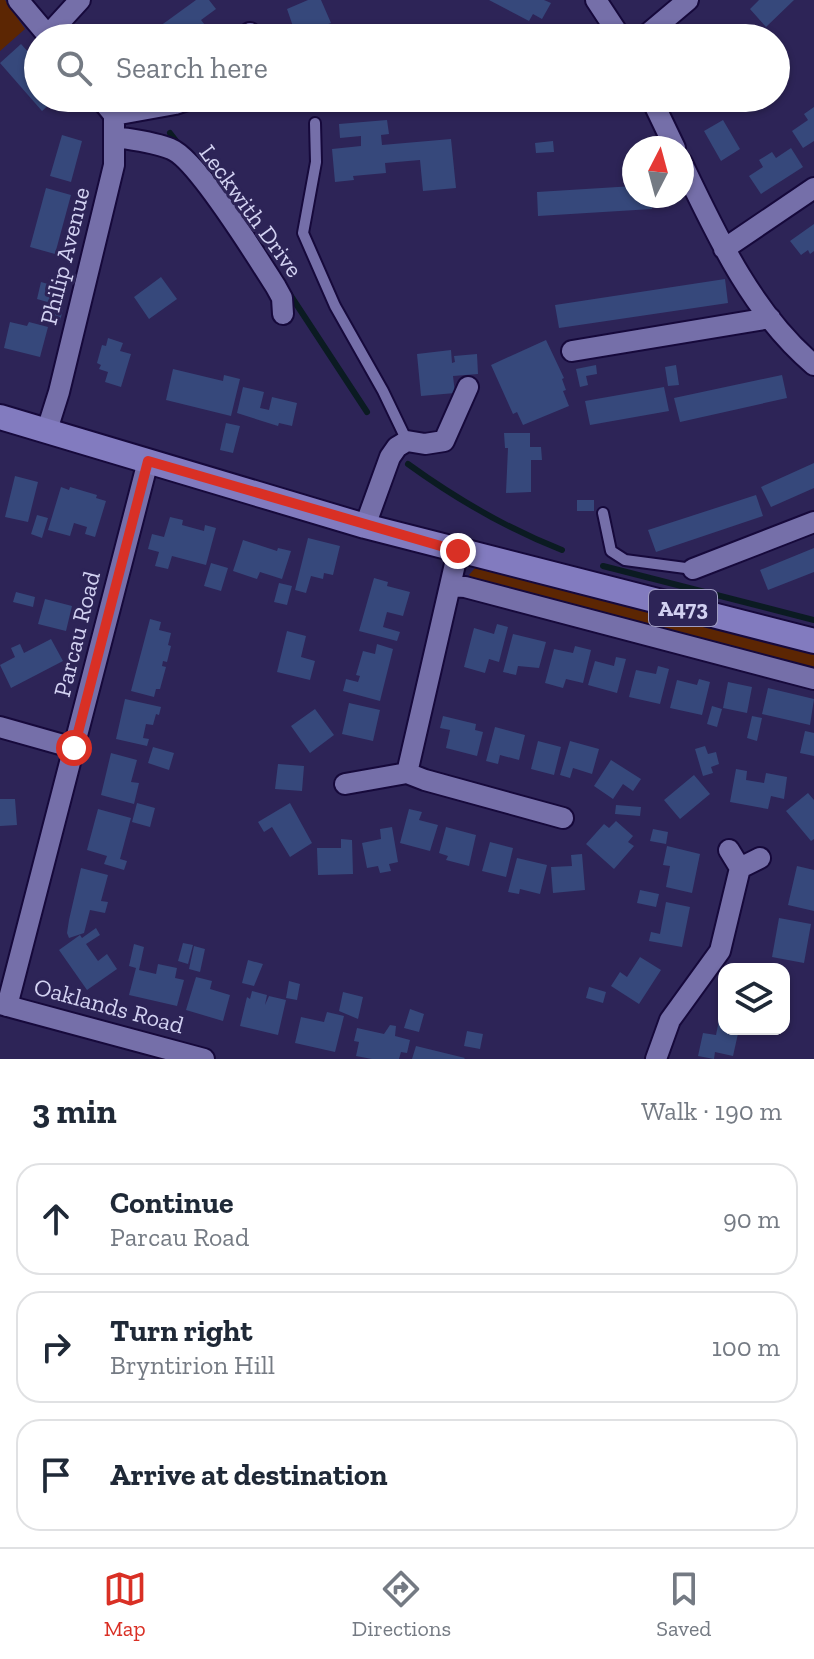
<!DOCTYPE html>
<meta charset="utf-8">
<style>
:root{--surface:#fff;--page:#f2f2f3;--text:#1f2937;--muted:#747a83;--line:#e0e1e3;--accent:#d93025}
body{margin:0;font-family:"Zilla Slab",serif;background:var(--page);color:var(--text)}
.controls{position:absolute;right:24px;bottom:24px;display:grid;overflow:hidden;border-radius:16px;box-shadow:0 2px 6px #0004}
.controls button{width:72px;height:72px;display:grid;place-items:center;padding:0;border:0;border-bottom:2px solid var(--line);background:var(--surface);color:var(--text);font:40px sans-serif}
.compass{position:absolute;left:622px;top:136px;width:72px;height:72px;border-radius:50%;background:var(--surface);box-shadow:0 2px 6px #0004;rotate:6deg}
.stop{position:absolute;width:24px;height:24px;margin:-18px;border:6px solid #d93025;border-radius:50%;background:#fff}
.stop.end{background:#d93025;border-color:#fff;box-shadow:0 2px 8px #0008}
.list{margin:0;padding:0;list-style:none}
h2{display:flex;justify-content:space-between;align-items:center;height:104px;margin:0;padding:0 32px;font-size:34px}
h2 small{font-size:26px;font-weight:400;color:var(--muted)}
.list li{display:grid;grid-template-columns:52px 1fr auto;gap:24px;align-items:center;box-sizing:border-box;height:112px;margin:0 16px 16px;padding:0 16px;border:2px solid var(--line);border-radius:24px}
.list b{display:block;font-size:30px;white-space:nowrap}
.list p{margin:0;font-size:26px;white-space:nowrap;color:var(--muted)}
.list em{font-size:26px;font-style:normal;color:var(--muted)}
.icon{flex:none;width:44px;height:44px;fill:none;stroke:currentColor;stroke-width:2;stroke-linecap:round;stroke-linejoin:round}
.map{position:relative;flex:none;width:814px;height:1059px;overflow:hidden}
.search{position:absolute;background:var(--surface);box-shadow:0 2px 6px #0004;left:24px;right:24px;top:24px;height:88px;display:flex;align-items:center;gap:20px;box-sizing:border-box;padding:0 28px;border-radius:44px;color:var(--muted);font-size:30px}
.sheet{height:488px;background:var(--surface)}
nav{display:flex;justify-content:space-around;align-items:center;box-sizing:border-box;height:112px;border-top:2px solid var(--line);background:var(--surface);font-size:22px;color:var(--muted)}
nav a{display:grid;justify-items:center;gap:4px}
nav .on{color:var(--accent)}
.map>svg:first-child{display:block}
.green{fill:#5c2603}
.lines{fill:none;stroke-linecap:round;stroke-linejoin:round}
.stream{stroke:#0b1b22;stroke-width:6}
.building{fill:#36487b}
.lane-casing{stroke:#16093b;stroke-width:14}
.street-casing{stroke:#16093b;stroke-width:24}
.primary-casing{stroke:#16093b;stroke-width:28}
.lane{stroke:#756fa9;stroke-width:10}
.street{stroke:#756fa9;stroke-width:20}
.primary{stroke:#827bbf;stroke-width:24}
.route{stroke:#d93025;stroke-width:10}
.labels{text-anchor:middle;stroke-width:6;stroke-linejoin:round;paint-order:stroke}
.shield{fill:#2d2457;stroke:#a09dc3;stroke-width:2}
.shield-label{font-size:22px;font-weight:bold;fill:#d2d1f1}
.street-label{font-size:24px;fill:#d2d1f1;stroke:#2d2457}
</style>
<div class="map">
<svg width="814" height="1059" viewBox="0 0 814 1059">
<rect width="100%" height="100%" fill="#2d2457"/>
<path class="green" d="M0,0H5L25,29L0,51Z
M476,567L814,653V669L474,579L469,575Z"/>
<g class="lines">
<path class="stream" d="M170,133L180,146
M289,293L367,412
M408,464C455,498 508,529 562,550
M603,566L814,620"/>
</g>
<path class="building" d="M196,0H209L216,9L201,20L208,29L196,38H157L161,35L156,29Z
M308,0H321L331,23L308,32L309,35L297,38L287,9Z
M489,0H544L551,3L542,19L533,14L529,21Z
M759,0H794L766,27L750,9Z
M21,44L38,63V98H49L52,102L42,111L0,63Z
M814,107V141L803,148L792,131L808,120L804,114Z
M387,120L389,134L381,135L382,145L451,139L456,188L423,191L420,160L385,163L386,173L353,176L354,180L335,182L332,149L361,146V136L340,138L339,124Z
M723,120L740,149L721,161L704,131Z
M62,135L82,141L71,182L50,176Z
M553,141L554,152L536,153L535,143Z
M791,148L803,167L761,194L749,176L763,167L759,160L772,152L776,158Z
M634,186V196H651L652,209L538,216L537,192Z
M46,188L71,195L55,254L30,247Z
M814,224V251L810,254L808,250L801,255L790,241Z
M161,277L177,299L149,319L134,297Z
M725,279L728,303L559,328L555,305Z
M41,282L55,286L51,303L37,299Z
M52,306L63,309L59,325L45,321Z
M10,322L27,326L29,322L48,327L40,357L4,348Z
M108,338L123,343L120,351L131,354L121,387L105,382L108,372L99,369L101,365L97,363L102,345L106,346Z
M546,340L564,378L562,379L566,390L563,391L569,406L523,425L517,412L513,414L491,365Z
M451,350L452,363L455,362L454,356L477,354L478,374L453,376L455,393L421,396L417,354Z
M596,365L597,374L586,376L588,385L580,387L576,369Z
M676,365L679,385L668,386L665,367Z
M173,369L223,381L224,375L240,379L231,416L166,400Z
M782,375L787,398L680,422L674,398Z
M243,387L264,392L260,408L269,410L272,397L297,403L292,426L279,423L278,426L237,413Z
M664,387L669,411L590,425L585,401Z
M226,423L240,426L233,453L220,450Z
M504,433H530V447H541L542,460H531V492L506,493L508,448H505Z
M814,463V488L771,507L761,487Z
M15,476L38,482L28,522L5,517Z
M61,487L69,490L70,487L97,495L96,498L106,501L95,537L85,534L87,527L74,523L70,536L48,530Z
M756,495L763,516L656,552L648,530Z
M577,500H594V511H577Z
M37,515L48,518L42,538L31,534Z
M170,517L183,520L182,525L204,531L205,525L216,528L206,565L172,556L168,569L155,566L159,552L148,549L152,534L164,537Z
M308,538L340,546L333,575L324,573L323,579L311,576L306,593L295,590Z
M243,540L277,551L278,548L291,551L282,579L260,572L257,579L233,571Z
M814,548V572L768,590L760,570Z
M211,563L228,568L221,591L204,586Z
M374,578L388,582L387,586L410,592L403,616L387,612L383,627L400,632L397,641L359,631Z
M279,583L292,586L287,605L274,602Z
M16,592L35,597L33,607L13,602Z
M45,599L72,606L66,631L38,624Z
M150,619L161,622L159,630L171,633L168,645L171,646L167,662L163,661L162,666L166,667L160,689H156L154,697L131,691Z
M497,624L508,627L499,662L489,659L485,673L464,667L474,628L494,634Z
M287,631L306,636L301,657L315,661L310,680L277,672Z
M513,634L546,642L539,668L518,666L516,675L503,672Z
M51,639L63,661L11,688L0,665L15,657L11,648L20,644L24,653Z
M377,644L393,649L380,701L343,691L346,679L358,682L360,676L356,675L363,651L375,654Z
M575,646L591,650L583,683L566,679L563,688L545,683L554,649L573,653Z
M616,657L626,659L617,693L588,685L595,661L614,666Z
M658,666L669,669L660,704L629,697L636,670L656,674Z
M699,679L710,682L702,715L670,708L677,680L697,685Z
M728,682L752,687L747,713L723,708Z
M768,688L814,699L810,725L762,714Z
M125,699L161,707L159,715L156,714L153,725L146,724L143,738L149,739L147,746L116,739Z
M349,703L380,710L373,741L342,734Z
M712,706L722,709L717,727L707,724Z
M315,709L334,735L310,753L291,726Z
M443,716L476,724L475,730L483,732L477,756L446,748L450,730L440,728Z
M752,716L762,718L757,741L747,738Z
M495,727L525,735L519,760L500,755L498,764L486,761Z
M805,731L814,733V756L800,753Z
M538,741L561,747L554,775L531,769Z
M570,741L599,749L592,774L573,768L570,778L560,775Z
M705,746L708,754L716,752L719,764L711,767L713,773L703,776L695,749Z
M153,747L174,753L169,770L148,763Z
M111,753L137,760L131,782L139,783L134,804L101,795Z
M611,760L641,779L633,791L623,784L613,799L594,786Z
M278,764L304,766L302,791L275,789Z
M736,769L747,771L746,780L764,783L766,773L787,777L784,799L771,796L768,809L730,802Z
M694,775L710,794L680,819L664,800Z
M808,793L814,800V839L811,841L786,811Z
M0,799H15L17,825L0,826Z
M137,803L155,808L150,827L132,822Z
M290,803L312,843L290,857L272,827L264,832L258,822Z
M616,805L641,807L640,816L615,814Z
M98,809L131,818L120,859L127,861L124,870L104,864L107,856L87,850Z
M409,809L422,812L419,820L438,825L430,851L400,843Z
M616,821L633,836L628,842L634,846L614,869L586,844L604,824L609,828Z
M392,827L398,862L389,864L391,871L380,873L378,866L367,868L362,843L381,839L380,829Z
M446,827L476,835L469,866L446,860L448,856L439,853Z
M653,829L668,832L666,844L650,841Z
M341,839L352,840L353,874L318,875L317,848H341Z
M490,842L513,848L506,877L482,871Z
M667,846L700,854L692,893L666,887L670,866L663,865Z
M582,854L585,890L553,893L551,867L572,866L571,855Z
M517,858L547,865L540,894L520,889L519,894L508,892Z
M797,866L814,870V911L788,905Z
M81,868L108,875L101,901L108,902L105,913L90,910L84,933L69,938L67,933L69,920Z
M640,890L659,894L656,907L637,903Z
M666,902L690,907L682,947L649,941L651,932L660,934Z
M779,918L811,924L804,963L772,957Z
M96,928L100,935L86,944L98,961L107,954L117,969L87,990L59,950L80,935L82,938Z
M183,943L193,945L188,964L178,961Z
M134,944L144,947L139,970L156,974L158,964L177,968L175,978L184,980L177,1006L129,995L136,968L129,966Z
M194,946L205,949L200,972L189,969Z
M640,957L661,970L639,1004L611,986L620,972L627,977Z
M248,960L263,964L254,986L242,983Z
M196,977L212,981L210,989L230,995L223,1021L186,1010Z
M289,981L300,984L297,1000L286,998Z
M589,987L606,992L603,1003L586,998Z
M252,991L267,995L265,1005L269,996L286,1000L278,1035L240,1026L247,997L250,999Z
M343,992L363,997L358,1019L339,1011Z
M410,1009L424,1014L419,1032L404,1028Z
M327,1012L344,1016L335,1052L295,1043L301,1017L324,1022Z
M719,1020L724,1021V1029H739L733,1056L715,1052L714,1059L698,1056L703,1033L716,1035Z
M390,1025L396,1026L395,1036L410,1040L407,1053L401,1052L399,1059H372L356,1056L359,1042L354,1041L357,1028L384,1034Z
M467,1031L483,1034L480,1049L464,1046Z
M416,1046L465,1058L464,1059H412Z"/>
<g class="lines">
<g class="lane-casing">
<path id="lane" d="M315,123L316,162L303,233L335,306L383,391L407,441
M603,513L611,551L625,560L693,569"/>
</g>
<g class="street-casing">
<path id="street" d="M18,0L50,38
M596,0L621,38
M48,35L80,0
M247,38L250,33
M643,38L688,0
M651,98L675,148
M114,115L175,104L193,98
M116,137C134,140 154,142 171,149C197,159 258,259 276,287L282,298L283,314
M682,163C716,234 752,313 814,365
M724,249L814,188
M572,351L770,318
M47,430L59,392L114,165V115L100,98
M365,526L390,457L397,447L407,441L425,444L444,441L468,387
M693,569L814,522
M450,586L465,587L814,679
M0,727L74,748
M407,773L425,780L563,818
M345,784L407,773L458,551
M740,868L760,858
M0,1004L204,1059
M7,1006L148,461
M656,1059L670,1020L720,951L740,868L729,850"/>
</g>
<g class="primary-casing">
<path id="primary" d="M0,417L365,526L814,641"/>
</g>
<use href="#lane" class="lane"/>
<use href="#street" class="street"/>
<use href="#primary" class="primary"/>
</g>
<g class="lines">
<path class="route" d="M74,748L148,461L458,551"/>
</g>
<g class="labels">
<rect class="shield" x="649" y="590" width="68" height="36" rx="6"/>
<g class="shield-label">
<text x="683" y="616">A473</text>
</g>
<g class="street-label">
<text transform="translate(251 211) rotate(54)" y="8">Leckwith Drive</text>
<text transform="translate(65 256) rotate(-76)" y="8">Philip Avenue</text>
<text transform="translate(77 634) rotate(-76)" y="8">Parcau Road</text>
<text transform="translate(109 1006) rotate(15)" y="8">Oaklands Road</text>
</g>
</g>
</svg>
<div class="controls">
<button><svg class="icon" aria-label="layers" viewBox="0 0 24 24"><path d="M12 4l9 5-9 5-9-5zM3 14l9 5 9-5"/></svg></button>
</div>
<svg class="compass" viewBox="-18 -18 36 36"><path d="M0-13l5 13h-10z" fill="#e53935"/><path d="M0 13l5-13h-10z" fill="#747a83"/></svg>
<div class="stop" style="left:74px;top:748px"></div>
<div class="stop end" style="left:458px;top:551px"></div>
<div class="search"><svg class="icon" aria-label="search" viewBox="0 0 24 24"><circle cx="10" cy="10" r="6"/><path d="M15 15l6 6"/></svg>Search here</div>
</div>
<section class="sheet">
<h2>3 min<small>Walk · 190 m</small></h2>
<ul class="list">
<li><svg class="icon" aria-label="ahead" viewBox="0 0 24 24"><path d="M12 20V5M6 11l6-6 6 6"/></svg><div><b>Continue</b><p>Parcau Road</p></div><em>90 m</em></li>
<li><svg class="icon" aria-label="right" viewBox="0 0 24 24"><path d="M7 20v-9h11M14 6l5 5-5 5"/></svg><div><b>Turn right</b><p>Bryntirion Hill</p></div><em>100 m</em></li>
<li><svg class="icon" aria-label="arrive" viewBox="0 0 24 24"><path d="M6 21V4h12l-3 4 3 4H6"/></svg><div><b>Arrive at destination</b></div></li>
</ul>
</section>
<nav>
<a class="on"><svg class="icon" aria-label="map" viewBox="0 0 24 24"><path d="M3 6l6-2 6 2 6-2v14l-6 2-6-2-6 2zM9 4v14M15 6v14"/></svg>Map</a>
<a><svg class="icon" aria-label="directions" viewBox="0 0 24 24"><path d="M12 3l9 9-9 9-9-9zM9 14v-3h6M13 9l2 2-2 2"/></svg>Directions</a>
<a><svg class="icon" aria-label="saved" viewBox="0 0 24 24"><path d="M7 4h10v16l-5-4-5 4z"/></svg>Saved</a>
</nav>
